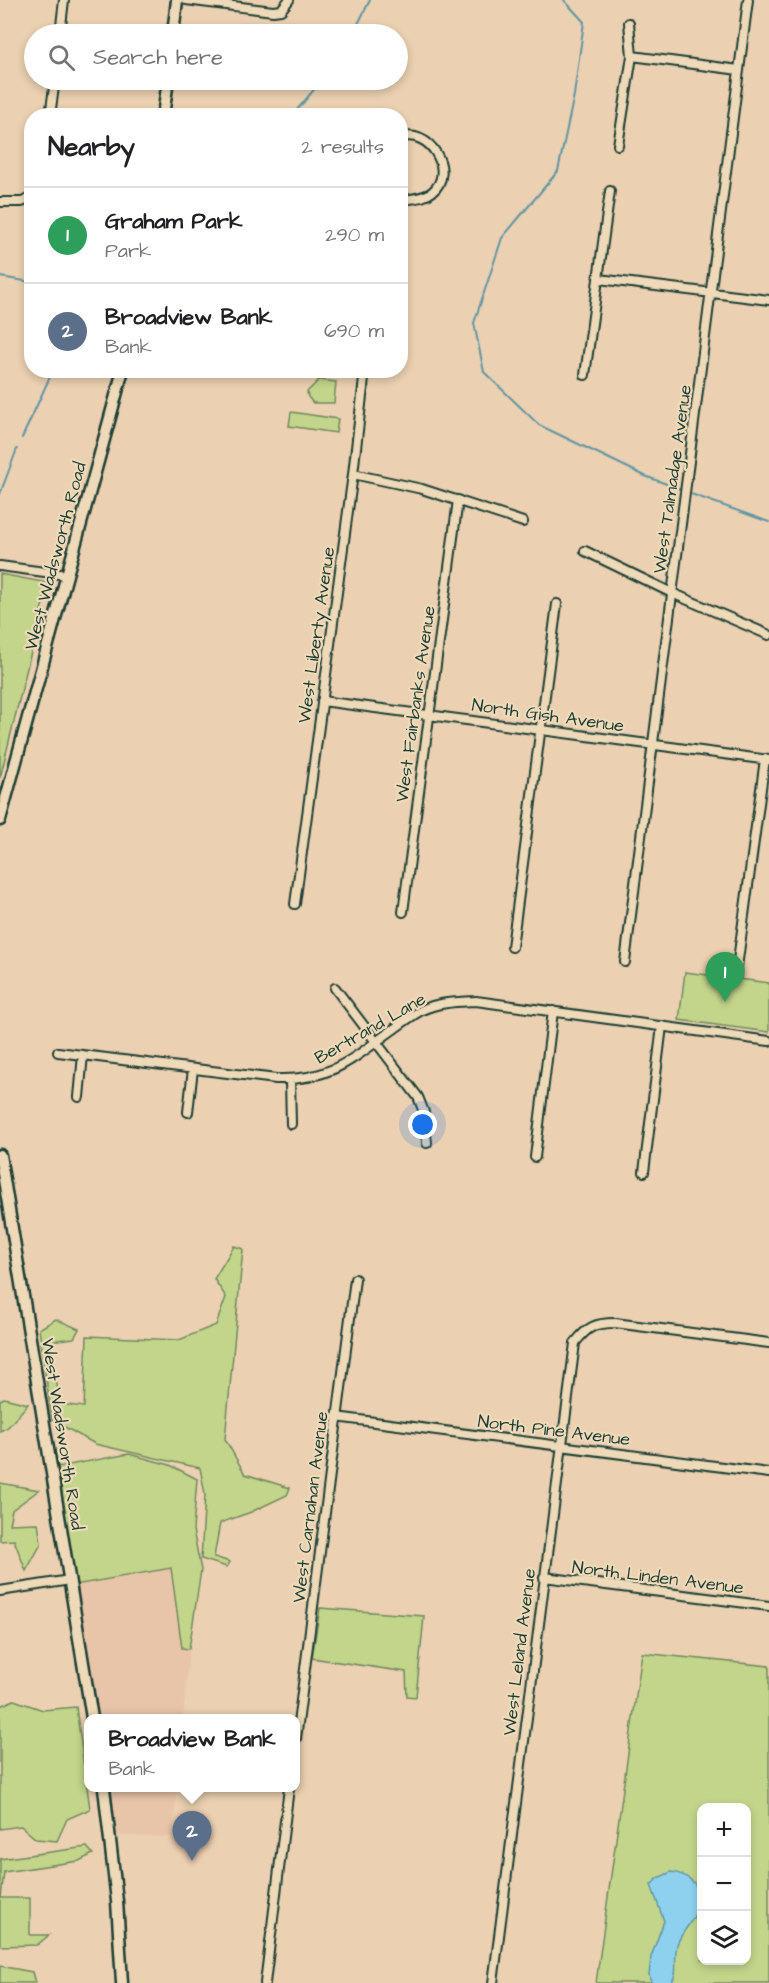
<!DOCTYPE html>
<meta charset="utf-8">
<style>
:root{--surface:#fff;--page:#f6f6f6;--text:#202124;--muted:#757577;--line:#e0e0e0;--accent:#d1495b}
body{margin:0;font-family:"Architects Daughter",sans-serif;background:var(--page);color:var(--text)}
.controls{position:absolute;right:18px;bottom:18px;display:grid;overflow:hidden;border-radius:12px;box-shadow:0 3px 9px #0003}
.controls button{width:54px;height:54px;display:grid;place-items:center;padding:0;border:0;border-bottom:2px solid var(--line);background:var(--surface);color:var(--text);font:30px sans-serif}
.you{position:absolute;left:423px;top:1125px;width:21px;height:21px;margin:-15px;border:4px solid #fff;border-radius:50%;background:#1a73e8;box-shadow:0 0 0 9px #1a73e833}
.badge{display:grid;place-items:center;width:39px;height:39px;border-radius:50%;background:var(--accent);color:#fff;font-size:20px;font-weight:700}
.pin{position:absolute;translate:-50% -50px;filter:drop-shadow(0 2px 3px #0008)}
.pin::after{content:'';position:absolute;top:32px;width:21px;height:18px;background:inherit;clip-path:polygon(0 0,100% 0,50% 100%)}
.popup{position:absolute;left:84px;top:1714px;width:216px;height:78px;box-sizing:border-box;display:grid;place-content:center;border-radius:12px;background:var(--surface);filter:drop-shadow(0 2px 4px #0005);font-size:20px;white-space:nowrap;color:var(--muted)}
.popup b{font-size:22px;color:var(--text)}
.popup::after{content:'';position:absolute;left:50%;top:100%;margin-left:-12px;border:12px solid transparent;border-top-color:var(--surface)}
.list{margin:0;padding:0;list-style:none}
h2{display:flex;justify-content:space-between;align-items:center;height:78px;margin:0;padding:0 24px;font-size:26px}
h2 small{font-size:20px;font-weight:400;color:var(--muted)}
.list li{display:grid;grid-template-columns:39px 1fr auto;gap:18px;align-items:center;box-sizing:border-box;height:96px;padding:0 24px;border-top:2px solid var(--line)}
.list b{display:block;font-size:22px;white-space:nowrap}
.list p{margin:0;font-size:20px;white-space:nowrap;color:var(--muted)}
.list em{font-size:20px;font-style:normal;color:var(--muted)}
.icon{flex:none;width:33px;height:33px;fill:none;stroke:currentColor;stroke-width:2;stroke-linecap:round;stroke-linejoin:round}
.map{position:relative;flex:none;width:769px;height:1983px;overflow:hidden}
.search{position:absolute;background:var(--surface);box-shadow:0 3px 9px #0003;left:24px;top:24px;width:384px;height:66px;display:flex;align-items:center;gap:15px;box-sizing:border-box;padding:0 21px;border-radius:33px;color:var(--muted);font-size:22px}
.panel{position:absolute;background:var(--surface);box-shadow:0 3px 9px #0003;left:24px;top:108px;width:384px;height:270px;border-radius:24px}
.map>svg:first-child{display:block}
.built{fill:#e8c4a9}
.green{fill:#c2d58a;stroke:#70895f;stroke-width:1.5;fill-rule:evenodd}
.water{fill:#8ed1ef;stroke:#6296a4;stroke-width:1.5}
.lines{fill:none;stroke-linecap:round;stroke-linejoin:round}
.stream{stroke:#6296a4;stroke-width:2}
.street-casing{stroke:#1f3d34;stroke-width:12}
.secondary-casing{stroke:#1f3d34;stroke-width:15}
.street{stroke:#eedab8;stroke-width:8}
.secondary{stroke:#eedab8;stroke-width:10}
.labels{text-anchor:middle;stroke-width:4.5;stroke-linejoin:round;paint-order:stroke}
.street-label{font-size:18px;fill:#1f3d34;stroke:#eedab8}
</style>
<div class="map">
<svg width="769" height="1983" viewBox="0 0 769 1983">
<rect width="100%" height="100%" fill="#ebd0b1"/>
<filter id="ink" filterUnits="userSpaceOnUse"><feTurbulence type="fractalNoise" baseFrequency=".0167" numOctaves="2"/><feDisplacementMap in="SourceGraphic" scale="12" xChannelSelector="R" yChannelSelector="G"/><feConvolveMatrix kernelMatrix="1 2 1 2 8 2 1 2 1" color-interpolation-filters="sRGB"/></filter>
<g filter="url(#ink)">
<path class="built" d="M171,1568L182,1647L189,1649L183,1718H98L75,1585Z
M109,1788H177L172,1837L118,1836Z"/>
<path class="green" d="M319,380L336,382L334,403H313L308,397L307,392Z
M291,412L338,419L336,433L289,426Z
M0,574L48,583L0,778Z
M685,972L769,983V1032L679,1020Z
M234,1246L243,1249L225,1439L245,1474L290,1488L287,1495L251,1512L220,1523L214,1557L230,1562L227,1567L201,1559L205,1494L200,1468L95,1444L52,1420L39,1329L56,1319L79,1329L74,1338L50,1341L60,1404L84,1407L87,1336L179,1340L216,1325L226,1297L214,1279Z
M4,1398L28,1404L8,1427L0,1431V1400Z
M129,1454L170,1465L197,1479L193,1530L201,1570L189,1649L182,1648L171,1568L75,1585L57,1467Z
M0,1483L39,1490L12,1510L9,1524L38,1523L41,1544L26,1571L14,1540L0,1541Z
M320,1608L424,1616L416,1697L407,1696L406,1672L312,1658Z
M642,1653L769,1666V1983H596ZM702,1808H746V1960H702Z
M14,1700L43,1710L76,1707L90,1809L67,1819L57,1841L36,1839L21,1826L0,1829V1706Z
M87,1847L93,1854L79,1861L4,1872L1,1898H30V1935H49L37,1945L0,1946V1859Z
M0,1966L32,1972L35,1983H0Z"/>
<path class="water" d="M671,1872C680,1873 688,1876 695,1884C712,1905 686,1923 678,1942C672,1956 680,1972 671,1983H651L649,1975L651,1957L664,1921L651,1885L658,1878Z"/>
<g class="lines">
<path class="stream" d="M564,0L584,22L574,95L558,171L502,238L474,323L484,372L539,425L645,476L680,489
M353,34L370,0
M292,116L322,80
M0,277L32,282
M22,438L53,370
M0,494L17,449
M691,494L769,522"/>
<g class="street-casing">
<path id="street" d="M186,0L273,11L281,10L289,0
M60,34L64,0
M632,56L739,70
M50,116L55,80
M400,138C429,127 457,172 432,192C423,199 411,198 400,201
M618,145L632,56L629,23
M0,202H22L32,197
M599,279L769,300
M585,375L610,191
M353,474L422,489L523,522
M585,551L672,593L769,635
M0,566L67,575
M322,701L769,760
M295,904L353,474L365,370
M403,912L458,500
M512,947L557,604
M625,962L748,0
M736,975L765,759
M335,988L418,1097L424,1112L427,1143
M58,1052L276,1079C329,1081 351,1060 391,1031C401,1024 411,1016 422,1010C439,1002 457,1002 476,1001L769,1041
M290,1080L291,1124
M79,1097L83,1055
M188,1112L193,1069
M535,1157L553,1011
M644,1172L662,1026
M336,1417L769,1473
M544,1577L769,1606
M0,1591L70,1580
M296,1739L355,1279
M265,1983L289,1788
M493,1983L575,1343C587,1327 595,1323 615,1323L769,1343"/>
</g>
<g class="secondary-casing">
<path id="secondary" d="M173,34L177,0
M163,116L168,80
M0,820L123,370
M0,1155L92,1718
M104,1788L117,1901L122,1983"/>
</g>
<use href="#street" class="street"/>
<use href="#secondary" class="secondary"/>
</g>
</g>
<g class="labels">
<g class="street-label">
<text transform="translate(672 479) rotate(-82)" y="6">West Talmadge Avenue</text>
<text transform="translate(55 556) rotate(-75)" y="6">West Wadsworth Road</text>
<text transform="translate(316 635) rotate(-82)" y="6">West Liberty Avenue</text>
<text transform="translate(415 704) rotate(-82)" y="6">West Fairbanks Avenue</text>
<text transform="translate(548 715) rotate(8)" y="6">North Gish Avenue</text>
<text transform="translate(370 1028) rotate(-30)" y="6">Bertrand Lane</text>
<text transform="translate(554 1430) rotate(7)" y="6">North Pine Avenue</text>
<text transform="translate(63 1434) rotate(81)" y="6">West Wadsworth Road</text>
<text transform="translate(310 1507) rotate(-83)" y="6">West Carnahan Avenue</text>
<text transform="translate(658 1577) rotate(7)" y="6">North Linden Avenue</text>
<text transform="translate(519 1652) rotate(-83)" y="6">West Leland Avenue</text>
</g>
</g>
</svg>
<div class="controls">
<button>+</button>
<button>−</button>
<button><svg class="icon" aria-label="layers" viewBox="0 0 24 24"><path d="M12 4l9 5-9 5-9-5zM3 14l9 5 9-5"/></svg></button>
</div>
<div class="you"></div>
<div class="pin badge" style="left:725px;top:1002px;background:#2e9e5b">1</div>
<div class="pin badge" style="left:192px;top:1861px;background:#5c6f8a">2</div>
<div class="popup"><b>Broadview Bank</b>Bank</div>
<div class="search"><svg class="icon" aria-label="search" viewBox="0 0 24 24"><circle cx="10" cy="10" r="6"/><path d="M15 15l6 6"/></svg>Search here</div>
<section class="panel">
<h2>Nearby<small>2 results</small></h2>
<ul class="list">
<li><span class="badge" style="background:#2e9e5b">1</span><div><b>Graham Park</b><p>Park</p></div><em>290 m</em></li>
<li><span class="badge" style="background:#5c6f8a">2</span><div><b>Broadview Bank</b><p>Bank</p></div><em>690 m</em></li>
</ul>
</section>
</div>
